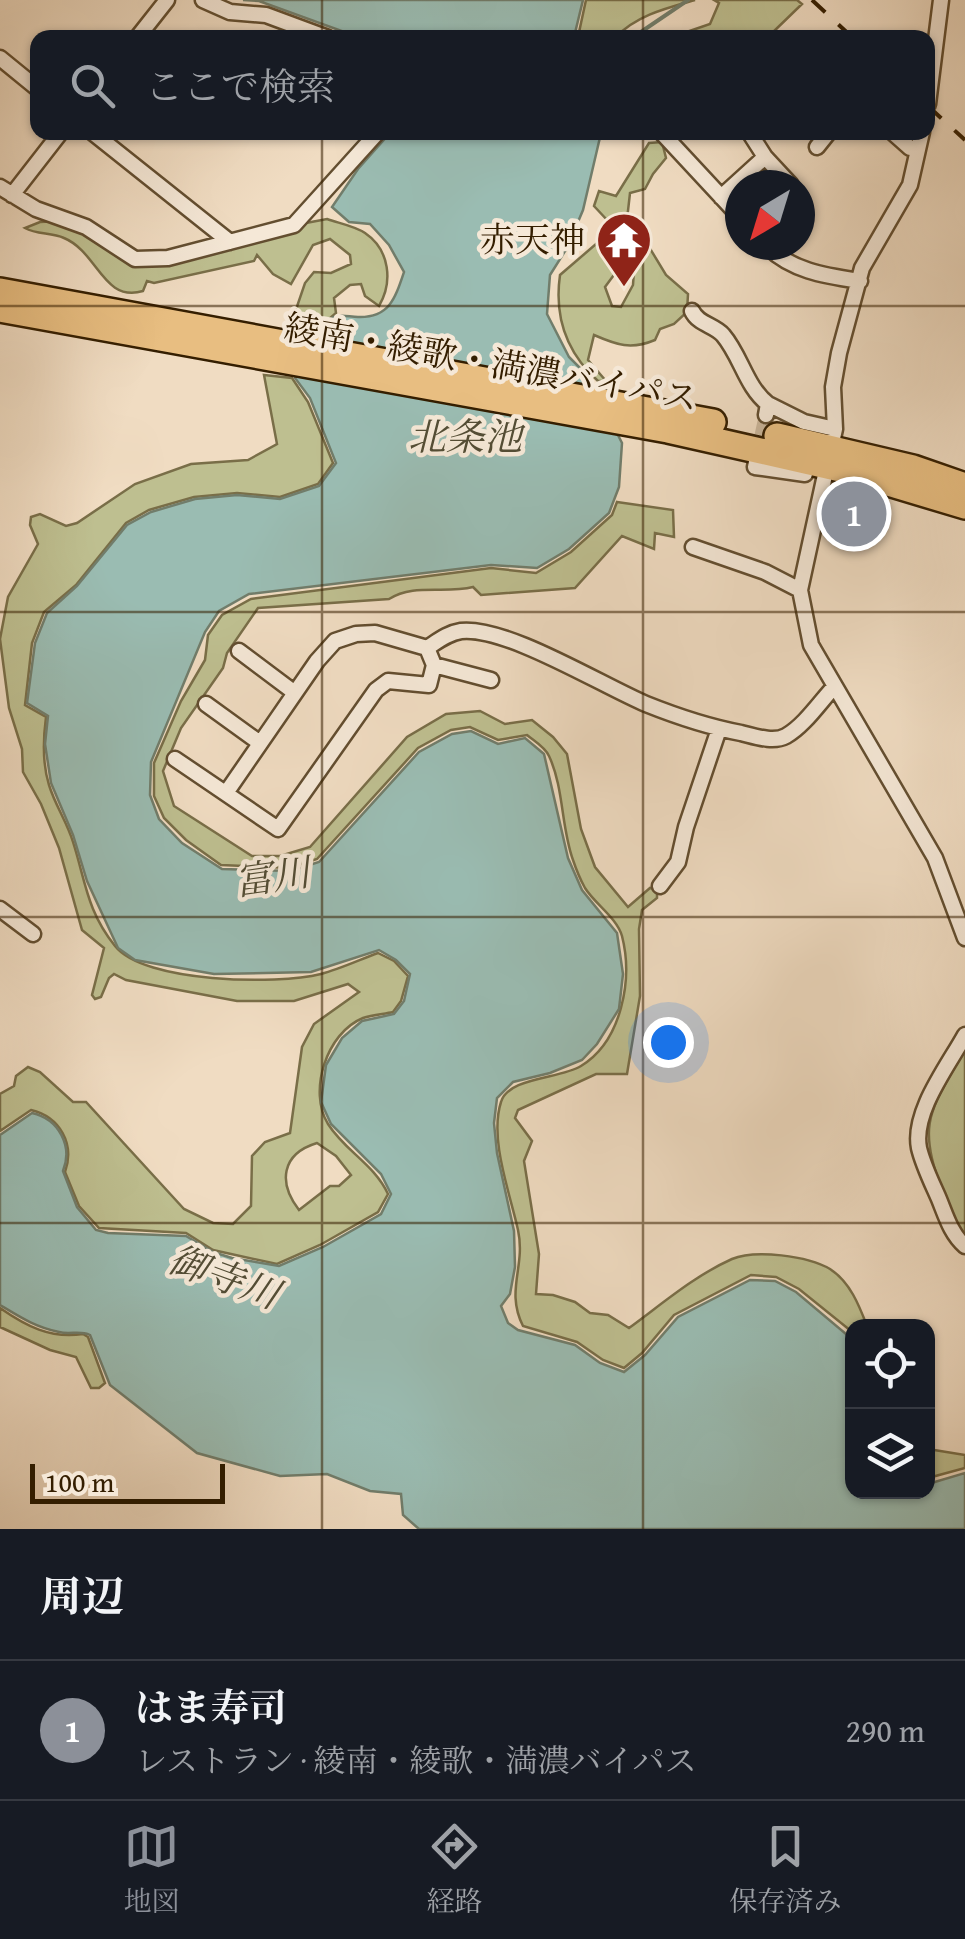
<!DOCTYPE html>
<html lang="ja">
<meta charset="utf-8">
<style>
:root{--surface:#171b24;--page:#20242c;--text:#f1f3f6;--muted:#9ea1a6;--line:#363941;--accent:#8c9099}
body{margin:0;font-family:"Gentium Book Plus","Noto Serif JP",serif;background:var(--page);color:var(--text)}
.controls{position:absolute;right:30px;bottom:30px;display:grid;overflow:hidden;border-radius:20px;box-shadow:0 2px 8px #0004}
.controls button{width:90px;height:90px;display:grid;place-items:center;padding:0;border:0;border-bottom:2px solid var(--line);background:var(--surface);color:var(--text);font:50px sans-serif}
.compass{position:absolute;left:725px;top:170px;width:90px;height:90px;border-radius:50%;background:var(--surface);box-shadow:0 2px 8px #0004;rotate:218deg}
.scale{position:absolute;left:30px;bottom:25px;width:195px;box-sizing:border-box;padding-left:10px;border:5px solid #341e00;border-top:0;font-size:28px;line-height:35px;white-space:nowrap;color:#341e00;-webkit-text-stroke:8px #f5e8d7;paint-order:stroke}
.you{position:absolute;left:668px;top:1042px;width:35px;height:35px;margin:-25px;border:8px solid #fff;border-radius:50%;background:#1a73e8;box-shadow:0 0 0 15px #1a73e833}
.badge{display:grid;place-items:center;width:65px;height:65px;border-radius:50%;background:var(--accent);color:#fff;font-size:32px;font-weight:700}
.pin{position:absolute;translate:-50% -50%;border:5px solid #fff;box-shadow:0 2px 10px #0006}
.list{margin:0;padding:0;list-style:none}
h2{display:flex;justify-content:space-between;align-items:center;height:130px;margin:0;padding:0 40px;font-size:42px}
h2 small{font-size:32px;font-weight:400;color:var(--muted)}
.list li{display:grid;grid-template-columns:65px 1fr auto;gap:30px;align-items:center;box-sizing:border-box;height:140px;padding:0 40px;border-top:2px solid var(--line)}
.list b{display:block;font-size:38px;white-space:nowrap}
.list p{margin:0;font-size:32px;white-space:nowrap;color:var(--muted)}
.list em{font-size:32px;font-style:normal;color:var(--muted)}
.icon{flex:none;width:55px;height:55px;fill:none;stroke:currentColor;stroke-width:2;stroke-linecap:round;stroke-linejoin:round}
.map{position:relative;flex:none;width:965px;height:1529px;overflow:hidden}
.search{position:absolute;background:var(--surface);box-shadow:0 2px 8px #0004;left:30px;right:30px;top:30px;height:110px;display:flex;align-items:center;gap:25px;box-sizing:border-box;padding:0 35px;border-radius:20px;color:var(--muted);font-size:38px}
.sheet{height:270px;background:var(--surface)}
nav{display:flex;justify-content:space-around;align-items:center;box-sizing:border-box;height:140px;border-top:2px solid var(--line);background:var(--surface);font-size:28px;color:var(--muted)}
nav a{display:grid;justify-items:center;gap:5px}
nav .on{color:var(--accent)}
.map>svg:first-child{display:block}
.green{fill:#bebf90;stroke:#796e48;stroke-width:2.5;fill-rule:evenodd}
.water{fill:#9abcb2;stroke:#717d6b;stroke-width:2.5}
.lines{fill:none;stroke-linecap:round;stroke-linejoin:round}
.stream{stroke:#717d6b;stroke-width:4}
.street-tunnel{stroke:#cab69b;stroke-width:14;stroke-dasharray:14 7;stroke-linecap:butt}
.street-casing{stroke:#634e30;stroke-width:19}
.highway-casing{stroke:#341e00;stroke-width:30}
.street{stroke:#f5e8d7;stroke-width:14}
.highway{stroke:#e8be81;stroke-width:25}
.rail{stroke:#341e00;stroke-width:4;stroke-dasharray:18 18;stroke-linecap:butt}
.grid{fill:none;stroke:#341e00;stroke-width:2.5;stroke-opacity:0.55}
.labels{text-anchor:middle;stroke-width:9;stroke-linejoin:round;paint-order:stroke}
.poi-label{font-size:35px;fill:#341e00;stroke:#f5e8d7;text-anchor:end}
.street-label{font-size:35px;fill:#341e00;stroke:#f5e8d7}
.water-label{font-size:38px;font-style:italic;fill:#534d35;stroke:#f5e8d7}
</style>
<div class="map">
<svg width="965" height="1529" viewBox="0 0 965 1529">
<rect width="100%" height="100%" fill="#f0dcc2"/>
<filter id="stains"><feTurbulence type="fractalNoise" baseFrequency=".002" numOctaves="4"/><feColorMatrix values="0 0 0 0 .2 0 0 0 0 .09 0 0 0 0 .02 0 0 0 .5 -.17"/></filter>
<radialGradient id="worn" r=".72"><stop offset=".6" stop-color="#630" stop-opacity="0"/><stop offset="1" stop-color="#630" stop-opacity=".3"/></radialGradient>
<path class="green" d="M586,0H695C667,8 637,15 616,37H578Z
M714,0H797L802,4L768,37H745L733,32L722,37H672L710,24L719,3Z
M662,142L666,158L653,174L645,189L630,193L622,264L605,287L612,306L621,307L633,285L637,227L666,275L688,294L687,312L674,324L660,329L655,340C631,350 617,345 594,335L588,360L606,381H598C566,352 554,317 560,275L603,238L608,221L594,206L599,191L616,196L649,143Z
M327,219C338,223 355,226 365,233C390,250 393,282 379,306L365,296L361,284L350,285L334,298L336,313L315,331L290,327L305,283L314,272L331,273L351,264L350,255L330,239L313,245L291,284L273,274L257,255L254,261L154,283L147,281L143,291C103,303 98,252 64,238C51,232 37,235 25,228L40,222L60,221L137,265L290,231L306,223Z
M264,375L292,378L308,402L333,463L318,484L280,497L237,493L194,497L149,510L126,523L76,585L44,612L32,643L25,705L46,717C43,740 42,763 49,785C55,805 67,822 73,842C86,883 87,911 115,946C144,983 277,985 321,974C340,969 359,960 378,953L394,961L408,976L401,1001L393,1012C384,1014 372,1015 363,1018C326,1033 308,1092 328,1124C345,1151 374,1164 388,1194L378,1212L320,1245L277,1264L213,1250L186,1233L99,1228L79,1206L65,1172C75,1144 60,1117 31,1110L0,1131V1094L14,1086L16,1076L28,1067L40,1072L73,1102H86L184,1209L213,1223L233,1224L251,1206L252,1156L265,1142L290,1133L302,1047L314,1024L359,992L348,984L294,1001H237L126,980L114,974L109,978L101,997L95,999L92,995L104,948L82,930L59,848L41,804L23,772L22,749L9,708L0,639L8,597L38,544L30,525L31,517L40,514L66,526L77,523L135,484L191,464L248,460L277,444ZM317,1143L336,1156L351,1175L339,1186H330L299,1210C278,1183 281,1154 317,1143Z
M617,502L673,510L674,537L655,533L654,549L622,536L575,588L481,595L473,587C444,594 414,583 389,599L258,608L227,653L223,668L181,728L163,771L174,806L252,856H280L310,847L407,737L446,714L480,711L505,724L532,720L553,737L567,754L581,829L595,867L628,907L650,888L657,890V898L642,910L639,929L640,996L627,1074H596L518,1110L515,1118L532,1141L524,1161L539,1254L536,1294L553,1295L575,1302L590,1313L608,1315L629,1328C662,1304 694,1276 732,1259C755,1249 808,1256 830,1269C850,1282 859,1305 867,1326H852L851,1331L799,1289L776,1277L751,1275L674,1315L642,1353L624,1368L603,1360L577,1342L523,1326C505,1290 526,1267 518,1230C510,1193 489,1139 501,1102C508,1077 560,1079 581,1066C622,1041 633,979 622,936C617,918 595,904 585,888C580,879 576,869 573,860C561,827 564,788 549,756C545,747 534,741 527,735L498,740L470,727L451,730L418,748L317,859L290,868L221,865L186,840L164,818L154,796V763L181,701L205,660L208,635L222,615L251,599L491,568L536,573L571,552L612,515Z
M965,1048V1237C953,1222 948,1205 941,1187C915,1120 934,1107 965,1048Z
M0,1308C26,1326 50,1339 83,1334L88,1337L105,1383L99,1388H91L76,1357L50,1350L0,1327Z
M928,1449L965,1455V1468L928,1478Z"/>
<path class="water" d="M243,0H583L574,37H358L259,1Z
M390,133H601L583,210L567,248L550,275L547,314L569,357L587,375L622,443L619,487L609,513L569,549L537,568L491,565L249,594L219,611L205,632L151,762L150,795L159,819L182,843L222,869L291,871L319,862L419,752L452,734L471,731L498,744L525,738L544,754L568,858L582,890L617,933L623,974L619,1009L597,1044L582,1060L550,1073L513,1082L497,1098L494,1123L497,1153L514,1231L515,1267L510,1294L501,1306L508,1323L518,1330L575,1345L600,1363L624,1372L645,1355L678,1317L750,1280L775,1281L796,1292L852,1339V1492H928V1484L965,1473V1529H419L403,1515L401,1494L370,1491L327,1474L280,1476L197,1453L110,1385L90,1335C80,1330 70,1335 59,1332C35,1327 20,1317 0,1305V1135L32,1113C59,1119 73,1146 63,1171L77,1207L96,1230L108,1233L186,1236L213,1252L232,1258L279,1266L323,1247L381,1214L391,1194L381,1174L331,1124L321,1102L326,1065L342,1038L362,1021L394,1014L404,1001L410,974L396,960L379,950L311,972L214,974L135,960L118,948L87,881L73,835L51,783L45,744L48,716L27,703L35,643L47,613L77,586L127,525L151,512L195,499L237,495L280,499L319,486L336,463L310,398L295,378C304,361 314,325 334,317C340,314 350,317 358,317C389,318 395,299 404,272L389,245L370,224L349,222L332,207L358,169Z"/>
<g class="lines">
<path class="stream" d="M632,38L688,0"/>
<path class="street-tunnel" d="M757,456L766,415"/>
<g class="street-casing">
<path id="street" d="M203,0L230,12L266,15L328,38
M137,38L167,0
M0,58L38,89
M928,104L941,0
M92,132L230,242
M661,132L740,217
M892,132L910,148
M922,132L910,185L862,268L839,353L833,387L835,429L800,590L811,645L935,858L965,938
M817,147L829,132
M765,157L791,185
M0,187L36,209L86,227L135,259L168,258L294,225L378,132
M12,195L61,132
M721,197L765,157L749,132
M766,245C790,271 827,276 860,281
M692,311C698,324 714,325 723,335C741,356 746,387 768,404
M766,415L768,404L804,422L835,429
M756,462L755,467L805,474
M693,547L765,572L800,590
M239,651L295,693
M434,665L491,680
M206,704L260,743
M175,759L278,829L376,690L388,681L429,685L434,665L427,648
M226,793L317,661L335,641L356,634L375,633L427,648C438,641 448,633 461,631C506,626 601,685 646,704C676,716 709,727 741,733C754,736 773,743 786,736C804,726 820,702 834,687
M660,886L678,862L686,827L719,729
M0,909L33,934
M965,1035C948,1066 912,1112 919,1148C923,1165 932,1183 939,1199C946,1216 951,1234 965,1246"/>
</g>
<g class="highway-casing">
<path id="highway" d="M0,291L713,422
M0,309L668,430L845,470L965,506
M777,436L913,468L965,486"/>
</g>
<use href="#street" class="street"/>
<use href="#highway" class="highway"/>
<path class="rail" d="M812,0L853,38
M928,106L965,140"/>
</g>
<path class="grid" d="M322,0V38M643,0V38M322,132V1529M643,132V1529M0,306H965M0,612H965M0,917H965M0,1223H965"/>
<defs>
<g id="temple-pin" transform="scale(2.875)"><path d="M0 17L-7.5 6A9.5 9.5 0 1 1 7.5 6Z" fill="#8f2418" stroke="#f5e8d7"/><path d="M0-6L5-2H3V0L6.5 2.5H4V6H1.5V3h-3V6H-4V2.5H-6.5L-3 0V-2H-5Z" fill="#fff"/></g>
</defs>
<g fill-rule="evenodd">
<use href="#temple-pin" x="624" y="240"/>
</g>
<g class="labels">
<g class="poi-label">
<text x="585" y="252">赤天神</text>
</g>
<g class="street-label">
<text transform="translate(491 363) rotate(10)" y="12">綾南・綾歌・満濃バイパス</text>
</g>
<g class="water-label">
<text x="465" y="450">北条池</text>
<text transform="translate(272 877) rotate(-8)" y="13">富川</text>
<text transform="translate(224 1277) rotate(20)" y="13">御寺川</text>
</g>
</g>
<rect width="100%" height="100%" filter="url(#stains)"/>
<rect width="100%" height="100%" fill="url(#worn)"/>
</svg>
<div class="controls">
<button><svg class="icon" aria-label="locate" viewBox="0 0 24 24"><circle cx="12" cy="12" r="6"/><path d="M12 2v4M12 18v4M2 12h4M18 12h4"/></svg></button>
<button><svg class="icon" aria-label="layers" viewBox="0 0 24 24"><path d="M12 4l9 5-9 5-9-5zM3 14l9 5 9-5"/></svg></button>
</div>
<svg class="compass" viewBox="-18 -18 36 36"><path d="M0-13l5 13h-10z" fill="#e53935"/><path d="M0 13l5-13h-10z" fill="#9ea1a6"/></svg>
<div class="scale">100 m</div>
<div class="you"></div>
<div class="pin badge" style="left:854px;top:514px">1</div>
<div class="search"><svg class="icon" aria-label="search" viewBox="0 0 24 24"><circle cx="10" cy="10" r="6"/><path d="M15 15l6 6"/></svg>ここで検索</div>
</div>
<section class="sheet">
<h2>周辺<small></small></h2>
<ul class="list">
<li><span class="badge">1</span><div><b>はま寿司</b><p>レストラン · 綾南・綾歌・満濃バイパス</p></div><em>290 m</em></li>
</ul>
</section>
<nav>
<a class="on"><svg class="icon" aria-label="map" viewBox="0 0 24 24"><path d="M3 6l6-2 6 2 6-2v14l-6 2-6-2-6 2zM9 4v14M15 6v14"/></svg>地図</a>
<a><svg class="icon" aria-label="directions" viewBox="0 0 24 24"><path d="M12 3l9 9-9 9-9-9zM9 14v-3h6M13 9l2 2-2 2"/></svg>経路</a>
<a><svg class="icon" aria-label="saved" viewBox="0 0 24 24"><path d="M7 4h10v16l-5-4-5 4z"/></svg>保存済み</a>
</nav>
